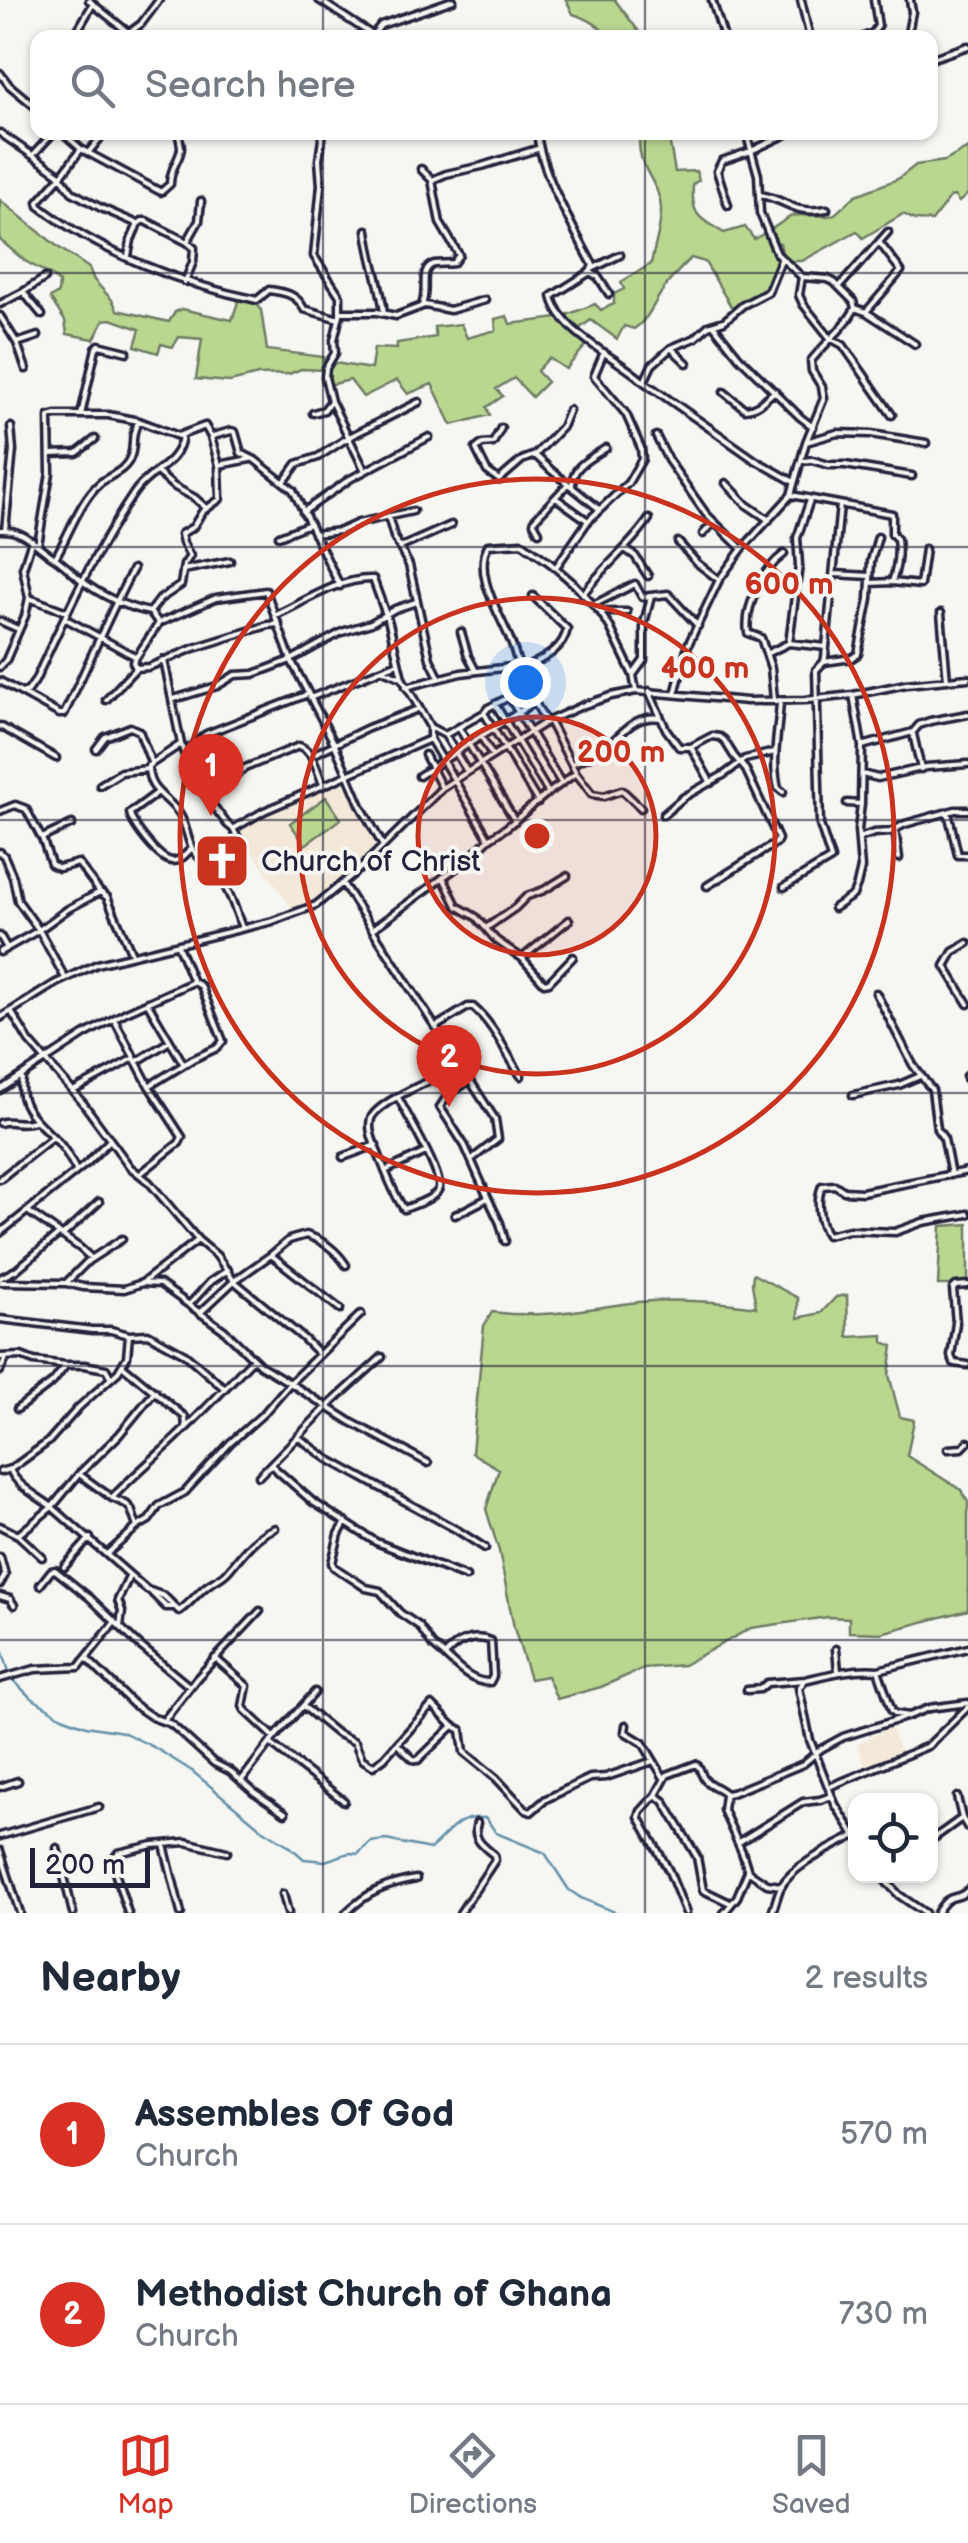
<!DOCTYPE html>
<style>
:root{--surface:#fff;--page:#f6f6f7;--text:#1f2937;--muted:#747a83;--line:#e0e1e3;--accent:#d93025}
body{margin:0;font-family:"Balsamiq Sans",sans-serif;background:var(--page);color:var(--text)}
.controls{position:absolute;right:30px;bottom:30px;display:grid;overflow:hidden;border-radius:20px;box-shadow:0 2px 8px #0004}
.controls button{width:90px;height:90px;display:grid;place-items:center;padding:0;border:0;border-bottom:2px solid var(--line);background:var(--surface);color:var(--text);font:50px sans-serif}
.scale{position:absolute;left:30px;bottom:25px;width:120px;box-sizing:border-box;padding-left:10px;border:5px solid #22223b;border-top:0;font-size:28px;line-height:35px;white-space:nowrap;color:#22223b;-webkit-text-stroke:8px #f6f6f2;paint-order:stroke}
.you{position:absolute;left:525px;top:682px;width:35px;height:35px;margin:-25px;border:8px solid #fff;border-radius:50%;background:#1a73e8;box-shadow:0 0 0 15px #1a73e833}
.badge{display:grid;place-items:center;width:65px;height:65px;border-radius:50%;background:var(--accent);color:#fff;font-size:32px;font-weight:700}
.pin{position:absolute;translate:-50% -82px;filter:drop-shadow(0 2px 5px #0008)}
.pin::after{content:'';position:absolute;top:52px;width:35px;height:30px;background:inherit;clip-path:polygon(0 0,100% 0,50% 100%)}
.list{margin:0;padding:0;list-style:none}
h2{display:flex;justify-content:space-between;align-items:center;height:130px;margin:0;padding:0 40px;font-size:42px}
h2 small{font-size:32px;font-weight:400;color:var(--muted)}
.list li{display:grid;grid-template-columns:65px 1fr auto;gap:30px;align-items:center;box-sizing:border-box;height:180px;padding:0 40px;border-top:2px solid var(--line)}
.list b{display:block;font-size:38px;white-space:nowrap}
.list p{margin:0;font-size:32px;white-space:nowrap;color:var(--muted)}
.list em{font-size:32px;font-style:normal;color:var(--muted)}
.icon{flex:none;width:55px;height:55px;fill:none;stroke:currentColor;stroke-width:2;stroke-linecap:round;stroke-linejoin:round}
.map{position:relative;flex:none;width:968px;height:1913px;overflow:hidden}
.search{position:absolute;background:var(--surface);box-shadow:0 2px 8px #0004;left:30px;right:30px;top:30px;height:110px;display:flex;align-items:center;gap:25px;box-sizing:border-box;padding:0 35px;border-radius:20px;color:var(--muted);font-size:38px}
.sheet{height:490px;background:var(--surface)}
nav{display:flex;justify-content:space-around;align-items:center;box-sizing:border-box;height:140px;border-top:2px solid var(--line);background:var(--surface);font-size:28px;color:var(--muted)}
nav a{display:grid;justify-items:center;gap:5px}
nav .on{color:var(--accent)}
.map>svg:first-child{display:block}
.built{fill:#f4e8d9}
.green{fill:#bad78f;stroke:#6e7c65;stroke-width:2.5}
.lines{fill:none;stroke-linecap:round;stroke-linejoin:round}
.stream{stroke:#6591a9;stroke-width:2.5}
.street-casing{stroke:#22223b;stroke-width:11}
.street{stroke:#f6f6f2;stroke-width:4}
.grid{fill:none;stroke:#22223b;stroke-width:2.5;stroke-opacity:0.55}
.ring{fill:none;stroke:#c8321e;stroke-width:5}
.labels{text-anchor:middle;stroke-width:8;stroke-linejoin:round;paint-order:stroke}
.poi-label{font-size:30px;fill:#22223b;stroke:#f6f6f2;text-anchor:start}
.centre{fill:#c8321e;stroke:#f6f6f2;stroke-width:5}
.ring-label{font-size:30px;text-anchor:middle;font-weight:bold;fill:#c8321e;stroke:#f6f6f2;stroke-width:8;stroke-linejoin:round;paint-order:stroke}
</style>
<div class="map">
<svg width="968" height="1913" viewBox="0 0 968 1913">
<rect width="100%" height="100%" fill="#f6f6f2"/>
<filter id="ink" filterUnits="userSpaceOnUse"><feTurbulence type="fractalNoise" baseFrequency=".01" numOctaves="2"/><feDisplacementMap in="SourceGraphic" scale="20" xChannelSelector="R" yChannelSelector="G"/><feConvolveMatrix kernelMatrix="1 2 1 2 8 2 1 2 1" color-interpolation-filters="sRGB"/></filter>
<g filter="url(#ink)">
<path class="built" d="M335,782L349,788L380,843L323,896L305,907L293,910L237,829Z
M890,1727L902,1755L866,1768L857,1744Z"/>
<path class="green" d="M566,0H615L643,37H606C601,24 586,18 573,14Z
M640,133H668L675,172L696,171L699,180L693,184C691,216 698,217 724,233L745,227L754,239L767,232L780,262C776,272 772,286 763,293C755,299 742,304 733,310L705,262L691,258C681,268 671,278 663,290C653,304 649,319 634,329L624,326L617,339L591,320L577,330L564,316L595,304L601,310L614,304V294L624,289L621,282L651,264C654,247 662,226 661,208C660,181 634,167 640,133Z
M968,148V194L959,202L954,196L950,197L932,221L915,220L903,214L863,238L857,231L802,261H784L780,243L775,242L770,230L793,215L828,216L835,214L856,195L898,179L916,165L945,161Z
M0,200L58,247L89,268L94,280L113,301L117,310L169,322L175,312L182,309L232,320L239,299L257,304L261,310L267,350L324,357V370L301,369L289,374L258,375L230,382L196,379L202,339L179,337L173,347L161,344L158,353L135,346L140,329L111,319L104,320L94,339L67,334L65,321L50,298L58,293L59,283L52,276L25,261L0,240Z
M507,316L510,324L558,318L588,343L566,369L549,358L537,371L547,382L532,397L514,378L496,389L503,396L487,407L490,415L452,425L432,384L408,394L397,380L363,397L350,380L330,385L329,362L371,369L374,348L397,349V343L436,337L434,327L461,324L467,338L496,330L495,319Z
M326,797L341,819L305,845L290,823Z
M968,1224V1285H938L941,1226Z
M753,1274L798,1298V1318L821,1313L836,1297L847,1295L848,1337L883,1335V1342L893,1346L889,1375L900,1417L914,1420L907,1456L961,1490L968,1502V1610L881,1633L849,1632V1618L828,1617L751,1628L683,1665L644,1668L601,1687L557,1699L547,1676L530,1679L514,1628L499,1551L486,1509L499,1469L472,1453L484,1326L492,1312C542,1319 582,1309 631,1303C673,1298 714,1301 756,1307L752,1284Z"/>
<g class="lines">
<path class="stream" d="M0,1643L10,1675
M12,1679L30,1697L62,1717L86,1726L123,1732L157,1749L192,1771L262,1829L288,1845L304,1859L325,1861L349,1853L358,1854L371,1842L386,1840L430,1849C451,1832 456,1815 486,1818L496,1833L545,1853L569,1890L581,1898L617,1913"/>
<g class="street-casing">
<path id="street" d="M319,0L377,38
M712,0L724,38
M801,0L810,38
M93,4L129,33L141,24L159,0
M373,35L381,25L453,0
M73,38L93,4L89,0
M861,38L873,33L878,26L874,0
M907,38L912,12L910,0
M930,59L968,46
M0,73L9,85L38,109
M62,132L81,149L161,192L170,184C170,167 180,160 181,148C181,143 179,138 178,132
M323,132L319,160L321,185L314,256L340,296V315L334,340L335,353L326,368L325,377L331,401L365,471
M537,132C541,174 573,227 593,265L590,272L552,296C559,332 618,358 644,382
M0,133L58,173L72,192L101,208L138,224L142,221H146L187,242L199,221L201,201
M81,149L61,176L38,202L39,206C98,252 184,285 257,300L269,290C284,292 297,294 304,309L339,319
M88,153L105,132
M33,155L54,132
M421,169L432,180L440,223L459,255L453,263C447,264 440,263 434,264C418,269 429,289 422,305
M432,180L446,174L482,166L537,149
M761,195C790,201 793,215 827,209
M728,205L717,171L722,161L751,151L791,132
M367,230C370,259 381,285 384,313
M128,256L131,240L138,224
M781,260L768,292L743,305L724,321L708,326L695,338L671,348L652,365L644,382L755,460L794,482
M592,269L620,255
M590,272L598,277L609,294
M802,277L799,295L803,304L830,338L843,345L892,415
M185,282L193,262L194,248L187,242
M839,287L888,232
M23,292L45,278
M0,304L23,292L42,315
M855,308L866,312L915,344
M340,312H377L396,316L425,305L450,310L485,300
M866,312L901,271L879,242
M0,316L17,343L26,369
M715,327L739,357L800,417L813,427
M17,343L38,336
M671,348L687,363
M724,392L745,409C758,408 765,399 775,391
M313,413L324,410L331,401
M81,415L96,348L99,345L127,352
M501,428L493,443L482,444L476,449L487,471L499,480L522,460L535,455L562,427L569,410
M213,436L231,431L235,432L241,453L255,460L293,490L340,586
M656,436L668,460L706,514L742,549
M806,442L837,433L871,434L926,443
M50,454L77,453L95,439
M535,455L552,471L599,509
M802,461L812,460L829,465H845L912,476
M158,473L173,486L195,498L206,508
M284,482L297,464L318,457L349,437L419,402
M726,483L747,505L769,520
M572,486C572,465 590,459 606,448
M791,495L892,514V534L897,539C899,554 897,568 892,582L870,583
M556,498L588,521
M303,512L350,479L429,437
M388,516L394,537L409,565L430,659L439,677
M0,530C25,529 35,546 55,558C69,535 80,500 100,483C110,475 125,471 130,458C136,445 129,436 139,421L178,436L205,426L211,437L219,465L250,459
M5,530L13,450L11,427
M539,532L534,523L535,519L568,484
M314,534L340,531L358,523L413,511
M703,534L713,523
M279,536L307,525
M678,542L697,563L719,580
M38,545L50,473L49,417L56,415H108L139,421
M401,547L451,525
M625,549L635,556L648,576
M55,558C65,565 72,572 81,580C100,595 127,608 150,612L159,623
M556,567L588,521L628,483L642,459L641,448L626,414L594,376L604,352
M183,570L230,561
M835,574L870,576
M892,582L920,585L925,549
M583,594C603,567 630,547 649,519
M29,598L67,612
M595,604L635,584L642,597L668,594L698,626
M150,612L160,599L181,585L184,565L190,556L183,543L181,534L193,527L202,512L220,499L219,465
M600,612H627
M941,613L947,680
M278,614C306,601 342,577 373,579L389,623L402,678L430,727V739L489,839
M66,619L136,657
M0,621L18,629
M279,624L268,625L194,648L149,667L136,668L133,662L159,623L216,598L266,591L291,660L334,743L361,806L383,846
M461,632L468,656L476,671
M789,643L799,565L797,538L810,500
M768,653L789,643L826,647
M164,660L181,744
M824,662L852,658L858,654L869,599L871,561L878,537
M0,667L6,660L25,616L29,598L23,568L32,540
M383,670L402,678
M520,671C539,660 563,652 567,629L533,596
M633,675L644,660V623L651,597
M0,681L59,714H64C88,666 108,616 133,569
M406,687L461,673L519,666
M649,691L666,729L679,747H691L712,736L720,737L724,740L734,756L746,770L778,839L776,843L707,886
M22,693L28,691L35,681C65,616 94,552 134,493C149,470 179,466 182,435
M675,694L688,645L719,580L742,549L791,495L806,442L824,398L822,387L812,371L811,361C824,344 847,326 855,308L853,301L834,282L828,279L802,277L777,254L760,213L758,175L746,132
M853,695L862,746L861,804
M310,698L398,663
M174,699L217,686L235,675L254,674L291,660L342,632L371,623L395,609L416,602
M106,700L136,668
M774,700L771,668L761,638L748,633C744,607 763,569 784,554
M780,700C779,730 771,759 778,788L783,792
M495,704L548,792
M484,713L538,802
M549,721L576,773L592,794L604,796L622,790L641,808
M546,722C538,708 530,695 524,680C518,668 516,654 511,642C500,613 473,576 488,545L522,543L550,563L573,583L600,612L610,627L633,675L636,691
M0,726L56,758
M430,727L445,735L484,713L488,708L509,697L560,781
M459,728L515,821
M913,734L921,769
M445,735L466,770
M482,738L492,755
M862,746L913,732L919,725L930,721L968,714
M691,747L711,783
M96,749L105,737L130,727L139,731L151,762
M184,753L199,787L227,824L233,829L245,851L242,862L219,876
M312,755L368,728L418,709
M425,755L442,788
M572,764C582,759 593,755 603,749C623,735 632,714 661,718
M862,774L878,778L926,767L968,764
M419,776L533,703
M100,785L121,772L148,769
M157,793L130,813C132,825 159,860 172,861C180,862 187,853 192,848
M206,795L245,768L299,746C314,751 317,771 323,784
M0,811L15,805L26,809L41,837
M948,812L958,855H968
M663,815L684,797L725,774L745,759L775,752
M72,824L42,838L51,864L59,868L78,863L100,892
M233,829L264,811L430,739
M895,829L899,858
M859,838L874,833L890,832L905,824L955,810H968
M0,852L4,856L13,877L18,901L39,930L65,978
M443,877L457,906L476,917L496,940L522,958L544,983L549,982L573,957
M343,884L495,1119L498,1139L472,1159
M784,887L831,859L820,825L816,670L824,662L825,657L840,505
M834,908L853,895L857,885L861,868L858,830L861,804L847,803
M242,928C236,911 230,892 219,877C211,866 199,860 192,848C186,836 186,821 177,811C164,794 148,791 148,766L181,744L184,753L206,734L308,694
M374,928L467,860L489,839L507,827L544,796L576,773
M486,928L515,908L527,896L544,890L567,876
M0,936L7,948
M968,943L953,952L945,966L968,1004
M0,952L39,930L68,909L100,892L107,897L132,954
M522,958L569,920
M876,993L913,1065L932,1090L937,1129L944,1139L951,1175
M147,1002L183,1063
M12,1013L29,1041L83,1103L130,1167L149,1182L198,1240L142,1283
M0,1018L56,983L97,964L273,921L316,905L363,866L442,788L546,722L584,705L611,696L636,691L747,701L805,700L853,695L906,684L968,678
M114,1019L149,1086L182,1137L179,1143L140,1174
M435,1027L468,1007H473C495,1026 505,1052 521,1076
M136,1062L170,1041
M966,1076L968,1081
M22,1079C16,1108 41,1124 58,1142C66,1150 71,1161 76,1170
M149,1086L193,1059L217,1048L223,1041L201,986L194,982
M0,1090L84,1035L126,1012L193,982L178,946
M73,1091L134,1058
M451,1092L453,1072
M853,1095L899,1085L920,1076
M398,1097C406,1114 442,1173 439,1188C436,1199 413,1205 404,1209C394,1195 387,1175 380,1158C376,1147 367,1131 371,1119C376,1102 435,1079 453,1070L460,1064
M0,1123C11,1119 19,1126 34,1121
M343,1157L376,1145
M385,1171L426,1152
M968,1171L862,1192L844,1191L835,1185L822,1186C816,1200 819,1224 827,1235L849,1230L895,1232L923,1222L968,1214
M0,1179L53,1137
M488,1198L500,1223L505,1241
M29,1212L80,1248L91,1258
M455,1215L488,1198L465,1146L440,1107L448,1095L470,1080
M0,1233L87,1163L110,1140
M62,1236L99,1202
M198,1240L217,1256L234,1281L303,1338L319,1354
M271,1255L289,1240L306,1235C323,1240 336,1250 346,1265
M0,1278L16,1270L59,1234
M0,1282L66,1283L83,1287L124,1289L142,1283L160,1284L224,1330L260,1365L290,1383L361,1314
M66,1283L88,1261L122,1239
M968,1285L956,1286L953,1289L956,1323L951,1356L954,1363L968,1365
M189,1305L210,1282L228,1270
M201,1312L234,1281L271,1255L340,1309
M0,1319L92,1330H111L129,1335L148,1334L185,1354L224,1388
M0,1357L21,1356L34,1361L66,1365H84L106,1369L111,1378
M123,1366L185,1417L186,1427
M0,1371L6,1358
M17,1409L53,1382L66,1365
M298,1437L328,1459L457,1530L485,1548
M948,1449L962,1448L968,1442
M271,1465L313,1502L376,1542L466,1577
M11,1469L48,1442L79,1407L118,1372L127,1357L129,1335
M0,1472L10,1469C16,1486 38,1496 52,1507L79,1474L112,1498L126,1504L131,1509L137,1527
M79,1474L119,1435L155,1391
M259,1476L327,1407L382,1357
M112,1498C129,1480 146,1465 164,1449C195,1421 224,1389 253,1359
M346,1522L339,1534L332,1563L334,1567L366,1588L380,1591L400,1613L419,1626L432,1645L445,1656C456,1641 474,1634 491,1641L493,1676L490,1682C472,1683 458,1668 445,1656
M0,1526L18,1535L52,1507L147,1590L164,1596L179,1611C190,1604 197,1593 208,1585C215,1580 222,1578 228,1571C243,1554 253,1537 275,1528
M18,1535L42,1557
M108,1553L137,1527L149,1520L159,1506L185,1492L230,1443L264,1413L290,1383L351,1422L428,1463
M0,1557L5,1575L0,1584
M64,1567L90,1538
M40,1585L51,1571L55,1570L90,1598L139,1645L190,1687
M151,1592L166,1607H173
M0,1596L10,1599L14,1605
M114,1623L86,1658L133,1704L152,1717L171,1724L214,1763L230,1771L254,1792L285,1813
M120,1627L122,1611L118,1600L130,1575
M968,1648L878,1670L892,1711L896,1714L909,1716L929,1708L968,1703
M836,1649L838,1671
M215,1658L247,1686L243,1706L245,1710L273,1736
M0,1679L35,1669L79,1667L85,1659
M747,1690L760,1689L767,1683L805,1680
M303,1706L336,1733L355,1742L362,1759L373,1766L384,1758L432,1705L453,1726L461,1730L464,1752L496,1778L526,1810L531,1812L546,1799L590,1778L606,1777L653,1761
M165,1719L197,1678L260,1611
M626,1725L625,1732L643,1743L664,1778
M270,1743L344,1801
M397,1744L413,1759L418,1760L452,1727
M241,1781L274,1738L315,1692
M0,1787L18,1781
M829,1787L928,1746L968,1707
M656,1795L664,1801L697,1857L703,1890L730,1903
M957,1797L962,1818L968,1828
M0,1836L99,1807
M856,1837L835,1804L810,1740L799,1688L805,1680C830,1674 852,1668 878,1670
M930,1841L962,1818
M739,1842L803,1802L820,1800L832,1796
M164,1845L181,1913
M57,1848L73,1913
M0,1851L20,1913
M749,1872L767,1884L781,1886
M881,1876L899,1895L925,1913
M888,1884L896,1876
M283,1894L288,1913
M128,1913L113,1866V1860L118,1853L153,1845L186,1842L227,1852
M346,1913C367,1892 387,1884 416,1879
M460,1913L495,1860L494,1855C483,1846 472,1839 477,1823
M686,1913L669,1871L639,1817L641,1811L656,1795L667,1775L696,1764C702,1769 700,1774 705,1780C711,1786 720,1788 726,1794L732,1793L803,1764L821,1749L843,1737L909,1716
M724,1913L737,1897L748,1871L742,1852L723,1810L725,1795
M772,1913C775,1905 777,1896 780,1889C790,1866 834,1847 856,1835
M937,1913C951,1889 956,1903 968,1890"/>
</g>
<use href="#street" class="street"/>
</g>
</g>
<path class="grid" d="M323,0V38M645,0V38M323,132V1913M645,132V1913M0,273H968M0,547H968M0,820H968M0,1093H968M0,1366H968M0,1640H968"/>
<circle cx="537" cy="836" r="119" fill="#c8321e" fill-opacity=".12"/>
<g class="ring">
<circle cx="537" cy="836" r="119"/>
<circle cx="537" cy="836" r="238"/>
<circle cx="537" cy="836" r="357"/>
</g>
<defs>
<g id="church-square" transform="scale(2.875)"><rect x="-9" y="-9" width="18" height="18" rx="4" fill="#c8321e" stroke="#f6f6f2"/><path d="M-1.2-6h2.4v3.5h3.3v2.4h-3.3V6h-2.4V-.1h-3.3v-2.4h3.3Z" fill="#fff"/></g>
</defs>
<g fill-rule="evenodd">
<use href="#church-square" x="222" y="861"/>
</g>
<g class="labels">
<g class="poi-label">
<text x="261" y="871">Church of Christ</text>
</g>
</g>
<circle cx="537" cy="836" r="15" class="centre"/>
<g class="ring-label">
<text x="789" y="594">600 m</text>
<text x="705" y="678">400 m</text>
<text x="621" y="762">200 m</text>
</g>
</svg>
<div class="controls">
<button><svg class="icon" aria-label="locate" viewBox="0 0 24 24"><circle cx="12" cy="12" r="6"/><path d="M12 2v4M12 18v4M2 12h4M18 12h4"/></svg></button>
</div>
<div class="scale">200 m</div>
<div class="you"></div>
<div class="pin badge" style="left:211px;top:816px">1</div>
<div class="pin badge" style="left:449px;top:1107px">2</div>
<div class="search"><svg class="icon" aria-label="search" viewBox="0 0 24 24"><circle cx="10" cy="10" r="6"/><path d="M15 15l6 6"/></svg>Search here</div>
</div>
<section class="sheet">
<h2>Nearby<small>2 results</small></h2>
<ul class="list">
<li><span class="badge">1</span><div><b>Assembles Of God</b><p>Church</p></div><em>570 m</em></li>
<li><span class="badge">2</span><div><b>Methodist Church of Ghana</b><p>Church</p></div><em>730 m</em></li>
</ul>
</section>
<nav>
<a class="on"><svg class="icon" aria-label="map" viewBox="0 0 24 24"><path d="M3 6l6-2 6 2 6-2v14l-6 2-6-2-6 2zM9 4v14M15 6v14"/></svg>Map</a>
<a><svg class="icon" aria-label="directions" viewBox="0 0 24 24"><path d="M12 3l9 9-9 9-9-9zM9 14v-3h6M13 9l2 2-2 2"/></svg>Directions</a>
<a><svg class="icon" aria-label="saved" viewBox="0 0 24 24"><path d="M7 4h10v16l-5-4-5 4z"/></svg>Saved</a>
</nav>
